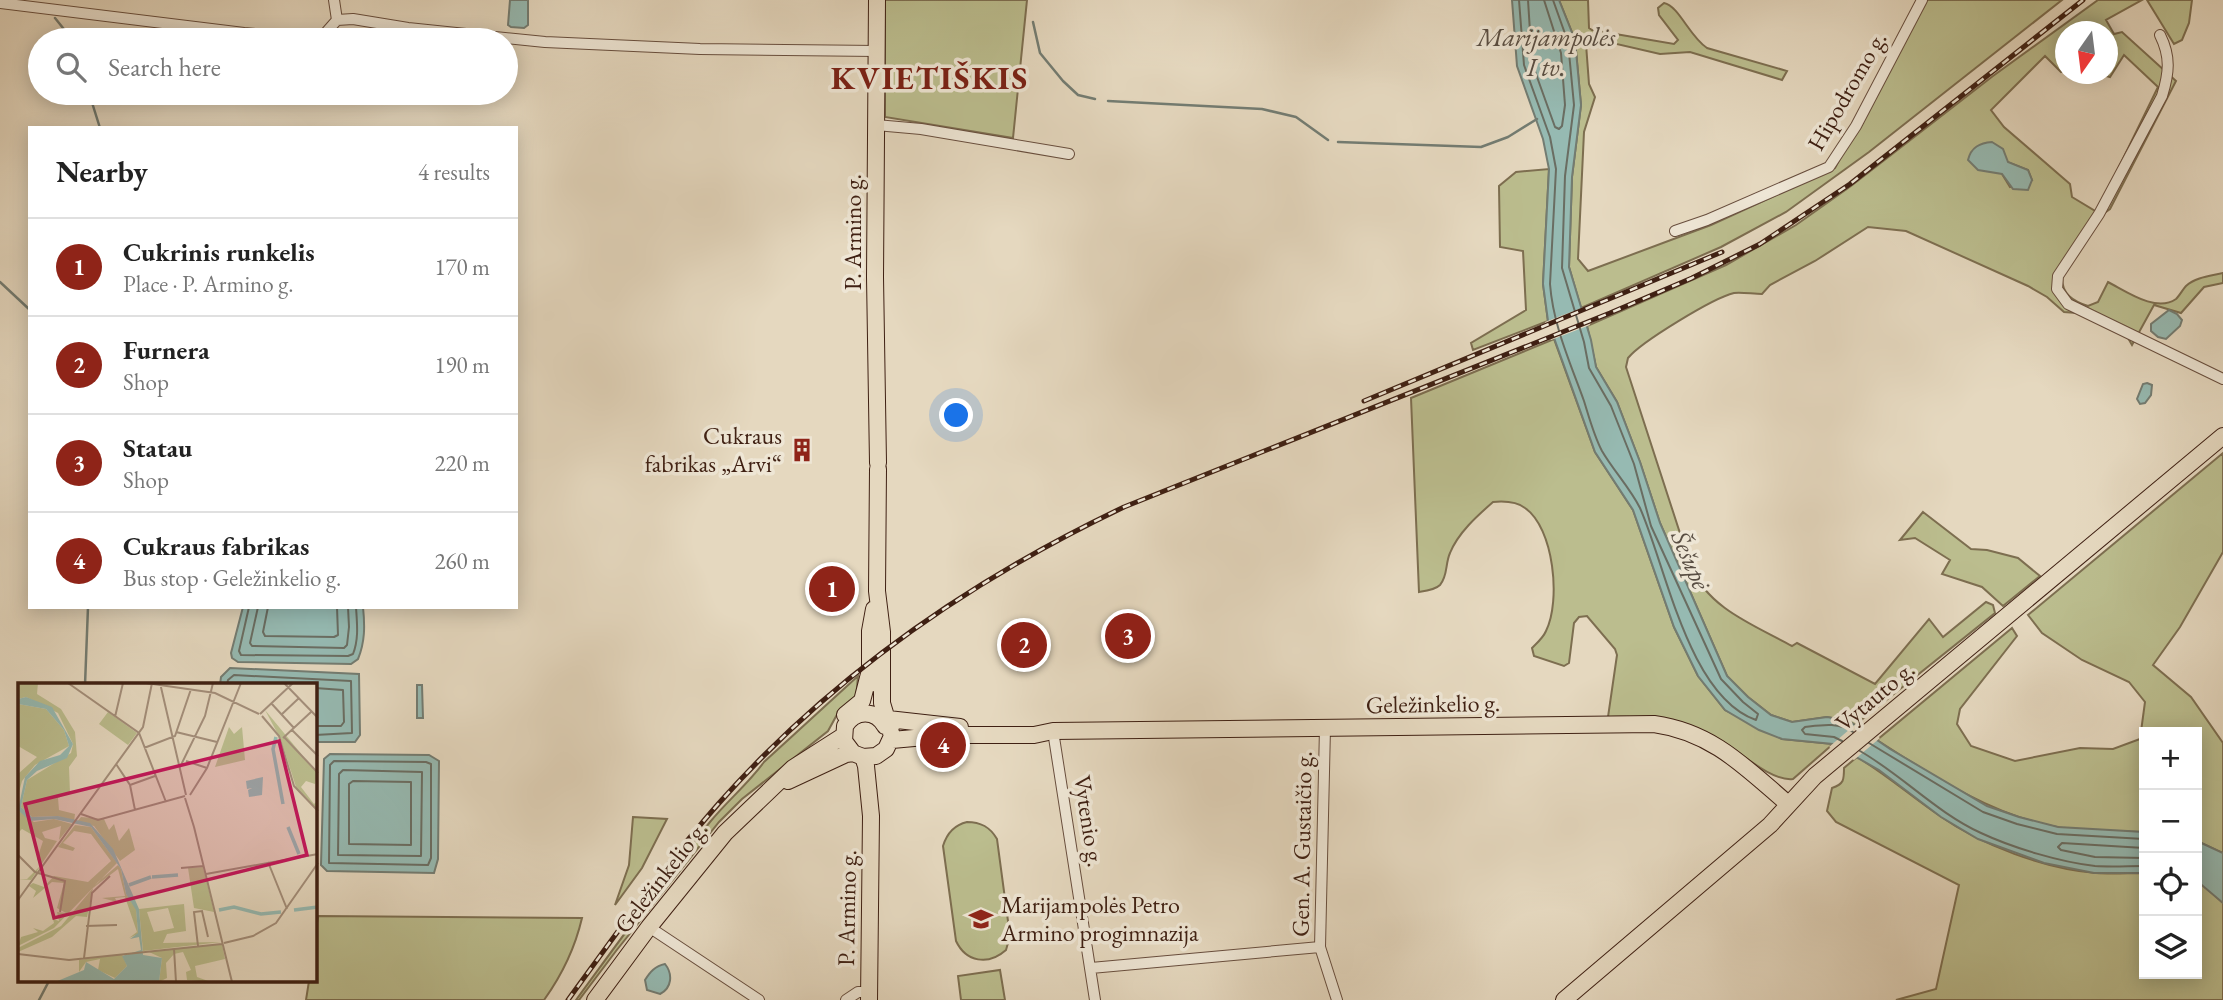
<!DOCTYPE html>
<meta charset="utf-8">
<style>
:root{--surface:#fff;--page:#f6f6f6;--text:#222;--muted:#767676;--line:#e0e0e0;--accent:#8f2418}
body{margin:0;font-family:"EB Garamond",serif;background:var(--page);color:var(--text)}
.controls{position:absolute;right:21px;bottom:21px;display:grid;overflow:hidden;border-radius:0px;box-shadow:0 4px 18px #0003}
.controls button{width:63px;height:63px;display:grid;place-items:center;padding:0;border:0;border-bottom:2px solid var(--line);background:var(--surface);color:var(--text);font:35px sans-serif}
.compass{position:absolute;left:2055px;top:21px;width:63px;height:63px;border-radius:50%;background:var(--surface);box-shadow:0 4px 18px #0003;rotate:194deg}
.you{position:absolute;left:957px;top:416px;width:24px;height:24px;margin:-18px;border:5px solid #fff;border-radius:50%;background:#1a73e8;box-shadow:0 0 0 10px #1a73e833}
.badge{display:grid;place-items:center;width:46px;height:46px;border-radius:50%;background:var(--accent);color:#fff;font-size:23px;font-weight:700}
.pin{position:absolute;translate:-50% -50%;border:4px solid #fff;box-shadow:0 2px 7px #0006}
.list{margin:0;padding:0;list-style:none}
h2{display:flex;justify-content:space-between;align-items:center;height:91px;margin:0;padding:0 28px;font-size:30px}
h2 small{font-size:23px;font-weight:400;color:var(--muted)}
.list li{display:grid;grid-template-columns:46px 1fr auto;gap:21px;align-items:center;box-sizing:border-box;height:98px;padding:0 28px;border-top:2px solid var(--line)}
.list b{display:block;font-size:26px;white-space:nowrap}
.list p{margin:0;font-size:23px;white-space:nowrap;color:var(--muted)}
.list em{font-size:23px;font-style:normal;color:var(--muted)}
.icon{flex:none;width:38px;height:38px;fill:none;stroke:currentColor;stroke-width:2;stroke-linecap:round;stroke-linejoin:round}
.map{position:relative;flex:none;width:2223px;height:1000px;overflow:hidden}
.search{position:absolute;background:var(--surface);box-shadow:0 4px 18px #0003;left:28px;top:28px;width:490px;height:77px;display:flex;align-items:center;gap:18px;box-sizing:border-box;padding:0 24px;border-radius:38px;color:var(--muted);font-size:26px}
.panel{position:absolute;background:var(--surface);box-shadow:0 4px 18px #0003;left:28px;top:126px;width:490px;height:483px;border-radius:0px}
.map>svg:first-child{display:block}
.green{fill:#bbbd8e;stroke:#7d6e50;stroke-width:2;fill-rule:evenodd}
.water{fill:#96bab2;stroke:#737c72;stroke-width:2}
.pier{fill:#e5d8bf}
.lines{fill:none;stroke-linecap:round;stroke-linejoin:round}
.shore{stroke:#6a6d62;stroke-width:2}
.stream{stroke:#737c72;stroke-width:2.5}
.minor-casing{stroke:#684e3e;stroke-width:12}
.primary-casing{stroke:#3f2013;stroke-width:18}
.minor{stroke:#eee6d5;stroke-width:10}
.primary{stroke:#e5d8bf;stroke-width:16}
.rail-casing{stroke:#3f2013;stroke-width:5}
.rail{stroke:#eee6d5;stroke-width:2.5;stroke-dasharray:8;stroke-linecap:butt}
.labels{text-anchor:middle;stroke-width:7;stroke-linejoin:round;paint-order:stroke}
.street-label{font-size:24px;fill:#3f2013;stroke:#eee6d5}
.poi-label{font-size:24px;fill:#3f2013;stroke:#eee6d5;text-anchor:end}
.water-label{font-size:26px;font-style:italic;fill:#594e43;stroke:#eee6d5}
.district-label{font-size:32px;font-weight:bold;letter-spacing:2px;fill:#7a1f14;stroke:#eee6d5}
.inset-river{fill:none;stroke:#96bab2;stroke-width:3.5}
.inset-road{fill:none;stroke:#a38e7a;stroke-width:2}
.view{fill:#c2185b;fill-opacity:0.15;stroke:#c2185b;stroke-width:3.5}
.inset-edge{fill:none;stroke:#3f2013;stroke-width:3.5}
</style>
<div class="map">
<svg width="2223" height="1000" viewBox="0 0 2223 1000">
<rect width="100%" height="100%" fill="#e5d8bf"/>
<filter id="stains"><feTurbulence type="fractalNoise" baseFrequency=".00286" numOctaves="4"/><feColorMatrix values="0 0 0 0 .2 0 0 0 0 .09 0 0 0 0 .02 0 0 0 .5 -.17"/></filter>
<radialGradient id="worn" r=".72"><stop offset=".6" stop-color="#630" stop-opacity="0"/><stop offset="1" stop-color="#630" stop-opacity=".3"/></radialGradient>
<path class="green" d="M885,0H1027L1013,138L885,117Z
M1559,0H1588L1589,28L1592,30L1674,44L1678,40L1659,15L1658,8L1664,3C1679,6 1689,36 1707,48L1787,71L1782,80L1690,52L1660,54L1591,38L1586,44L1589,84L1595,97L1584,132L1578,259L1588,271L1711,225L1835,168L1925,0H2062L1869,152L1786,212L1721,247L1581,308L1569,267L1572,177L1581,105L1575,40Z
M2098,0H2142L2106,20L2114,34L2122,32L2176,81L2110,209L2103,214L2062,278C2062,294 2073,301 2088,306L2098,302L2108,282C2126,291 2156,313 2176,299C2180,295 2183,289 2186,286C2196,277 2211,276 2223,273V283L2204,287L2181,313L2154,305L2132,345L2128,338L2077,313L2064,312L2047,297L2028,286L1906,231L1868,227L1815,261L1770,285L1762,294C1753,294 1742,292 1734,293C1713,298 1641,342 1628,358L1626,367L1691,567C1709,609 1754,625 1792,646L1797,643L1875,684L1929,619L1943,637L1986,602L1993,605L1995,613L1855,725L1849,721L1827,717L1792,722L1771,715L1748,697L1727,676L1660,523L1640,462L1617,402L1596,367L1587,326L1726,265L1796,225L1851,186L1993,76ZM2066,32H2108V74H2099L2110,77L2124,55L2158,87L2097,212L2072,197L2070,184L2004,127L1991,110L2045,56L2061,72L2065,70ZM2007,162L2028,170L2032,180L2010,187L2002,174Z
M2147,0H2192L2189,23L2182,40L2174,44Z
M1549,169L1543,284L1548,321L1473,350L1471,343L1526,310L1523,251L1500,247L1499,186L1516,172Z
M1554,339L1595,452L1633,510L1674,627L1698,676L1725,710L1782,739L1833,744L1793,779C1768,782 1733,744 1709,734C1674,719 1645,716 1608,717L1617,655L1615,649L1587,616L1579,617L1574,623L1569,663L1564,666L1534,656L1532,648C1537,643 1543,638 1546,631C1561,601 1554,528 1525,508C1516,501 1504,501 1493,502C1477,516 1458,533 1450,553C1445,564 1448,576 1440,585C1435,590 1426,591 1419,592L1411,398Z
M2223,453V552L2180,627L2153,665L2191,697L2223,743V853L2197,841V732H2144V832C2116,831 2086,832 2057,827C1991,815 1933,776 1877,740L2012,628L2017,636L1960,709L1957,724L1971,746L2015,761L2080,748L2113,749L2140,739L2145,702L2129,682L2082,660L2042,633L2028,615Z
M1923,512L1971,549L1987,550L2018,558L2040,576L2003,606L1982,587L1942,574L1950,560L1915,538L1900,540Z
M858,676L856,698L839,711L828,731L742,799L719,822L616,951L579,1000H576C620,940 663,880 710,822C727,801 748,784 764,762Z
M1857,757C1887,775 1912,797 1940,816C1981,845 2045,869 2096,873C2112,874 2128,873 2144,873V974H2197V881H2199L2223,903V1000H1896L1936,989L1959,885L1836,822L1827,811L1832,788C1844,784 1844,780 1844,768Z
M633,817L667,819L642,868L615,905L629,865Z
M967,822C981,822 990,827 997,839L1010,936L1006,950C988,966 966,962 956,941L943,846C947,833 954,825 967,822Z
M318,916L582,918C575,948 562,975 544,1000H306L309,981H315V936Z
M1000,970L1005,1000H961L958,976Z"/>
<path class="water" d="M510,0H528V25L524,28L511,27L508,25Z
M1512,0H1559L1575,40L1581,105L1572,177L1569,267L1591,340L1596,367L1617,402L1640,462L1660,523L1727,676L1748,697L1771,715L1792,722L1827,717L1849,721L1890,749L1987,806L2019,817L2058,827L2144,832V873H2094L2044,863L1978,839L1941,817L1879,770L1833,744L1782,739L1759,730L1725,710L1698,676L1674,627L1633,510L1595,452L1548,321L1543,284L1549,169L1543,139L1517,66Z
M1992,142L2003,149L2008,162L2028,170L2032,180L2028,190L2013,189L2002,174L1978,170L1968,160C1971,147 1980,143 1992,142Z
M2169,310L2177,314L2182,320L2180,326L2166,339L2158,337L2151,331V324Z
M2147,383L2152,385L2151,395L2145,403L2140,404L2137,399L2143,384Z
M243,607H363C365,626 365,642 358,659L351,664L238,662L232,658L231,653Z
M230,668L359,674L360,735L355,742H315V685H220L221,677Z
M417,685H422L423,718H417Z
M330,754L429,755L439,761L438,859L434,873L327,871L321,865L324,759Z
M2197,841L2223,853V903L2197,881Z
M665,964C673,974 672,988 660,994L647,990L645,980C650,972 655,966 665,964Z"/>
<path class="pier" d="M1584,307L1590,325L1551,340L1545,322Z
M1857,723L1880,738L1854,760L1829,747Z"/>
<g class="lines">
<path class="shore" d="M1519,0L1524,65L1550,137L1556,169L1550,284C1553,325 1570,362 1584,401C1589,417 1594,436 1602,451C1613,470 1630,488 1640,508C1666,566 1688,696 1756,720L1758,714L1743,702L1721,679L1651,526L1634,464L1611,406L1589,368L1584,342L1562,268L1565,176L1574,105L1568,42L1553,0
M1528,0L1532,63L1555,127L1559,129L1562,126L1565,105L1561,53L1544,0
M249,607L239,651L241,655L348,656L353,654C359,639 357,623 356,607
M258,607L250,643L252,646L344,648L347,645L349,627L348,607
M268,607L263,632L265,636L334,637L338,635L337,607
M227,685L228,680L234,675L351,681L352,733L315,735
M315,688L343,690L344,722L341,726H315
M1842,741L1834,737L1805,734L1802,730L1805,727C1822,725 1838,722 1853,732
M1869,743L1983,812L2017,824L2057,834L2144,839
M1860,751C1902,775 1937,813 1981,833C2013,848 2060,862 2095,866C2112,867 2128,866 2144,866
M334,761L426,762L431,764V858L428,865L329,863L330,765Z
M343,770L422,772L421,856L338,855L339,774Z
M353,781L411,782V845L349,844V784Z
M2144,848L2062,843L2058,847L2061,850L2095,857L2144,858"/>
<path class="stream" d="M55,18L67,33L70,40
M1033,22L1040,53L1063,81L1078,95L1095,99
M89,93L100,128
M1108,101L1262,109L1296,117L1328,140
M1338,142L1481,147L1508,137L1537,119
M0,282L30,310
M85,685L88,607
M39,1000L49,981"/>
<g class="minor-casing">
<path id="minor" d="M0,3L244,33L309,39L322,37L337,20L334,0
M337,20L353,19L408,28L545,42L700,49L877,51
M2160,35C2171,57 2169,73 2162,96L2099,214L2058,276L2057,289L2068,304L2223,379
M876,125L921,129L1069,154
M1675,231L1707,220L1829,167L1856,126L1922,0
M1325,728L1320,947L1337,1000
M1053,731L1095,1000
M649,927L759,1000
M1091,968L1320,947
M846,1000L858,992H869"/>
</g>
<g class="primary-casing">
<path id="primary" d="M877,0L875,277L878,463
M878,469L877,591L882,632V703L892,736L886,749L876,756L863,757L853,753L844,741L845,726C855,710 875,709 885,726L891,727
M870,684V631L874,609
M845,715L862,701L869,674
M888,719L960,727
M892,740L947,735H1034L1053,731L1654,724C1712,732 1745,767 1788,804
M863,757L866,766L871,816L869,1000
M788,781L846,754L853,753
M595,1000L649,927L725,833L793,768L843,736
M1564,1000L1770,825L1815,776L2223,436"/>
</g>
<use href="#minor" class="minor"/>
<use href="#primary" class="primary"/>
<g class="rail-casing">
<path id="rail" d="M1364,401L1722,252
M568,1000C616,934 666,863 720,802C832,676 973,579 1124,507L1610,313L1692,278L1760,244L1850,184L2083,0"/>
</g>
<use href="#rail" class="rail"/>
</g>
<defs>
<g id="building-bare" transform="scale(1.89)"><path d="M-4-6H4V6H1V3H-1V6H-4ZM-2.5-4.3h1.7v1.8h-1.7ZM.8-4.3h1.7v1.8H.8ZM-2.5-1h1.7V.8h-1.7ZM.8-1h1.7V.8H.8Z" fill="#8f2418" stroke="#eee6d5" stroke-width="2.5" paint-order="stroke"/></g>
<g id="school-bare" transform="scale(1.89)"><path d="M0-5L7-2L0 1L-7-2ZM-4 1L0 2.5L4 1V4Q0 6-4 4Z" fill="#8f2418" stroke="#eee6d5" stroke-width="2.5" paint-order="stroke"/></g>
</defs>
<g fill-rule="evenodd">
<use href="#building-bare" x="802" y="450"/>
<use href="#school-bare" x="981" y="919"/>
</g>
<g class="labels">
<g class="street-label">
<text transform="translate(1847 91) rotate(-60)" y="8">Hipodromo g.</text>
<text transform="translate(853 232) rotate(-90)" y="8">P. Armino g.</text>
<text transform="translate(1875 696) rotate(-40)" y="8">Vytauto g.</text>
<text transform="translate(1433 704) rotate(-1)" y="8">Geležinkelio g.</text>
<text transform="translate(1089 821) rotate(81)" y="8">Vytenio g.</text>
<text transform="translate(1302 844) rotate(-89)" y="8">Gen. A. Gustaičio g.</text>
<text transform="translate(661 877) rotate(-52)" y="8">Geležinkelio g.</text>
<text transform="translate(847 908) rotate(-89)" y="8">P. Armino g.</text>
</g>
<g class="poi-label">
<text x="782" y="444">Cukraus<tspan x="782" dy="28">fabrikas „Arvi“</tspan></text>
<text x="1001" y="913" text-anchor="start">Marijampolės Petro<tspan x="1001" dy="28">Armino progimnazija</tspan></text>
</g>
<g class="water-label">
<text x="1546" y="46">Marijampolės<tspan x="1546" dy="30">I tv.</tspan></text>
<text transform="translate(1691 560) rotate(67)" y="9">Šešupė</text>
</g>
<g class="district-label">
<text x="930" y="89">KVIETIŠKIS</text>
</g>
</g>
<g transform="translate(18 683)">
<rect width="299" height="299" fill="#e5d8bf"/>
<path d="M0,0H20L19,11L43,26L57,49L59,73L51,84L52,110L40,115L41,127L57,131L56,139L40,133L14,134L3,124L9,97L53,70L55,61L40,30L8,14L0,16ZM0,21L28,26L46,47L51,63L17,82L4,98L0,113V91L19,74L0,63ZM247,27L299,90L297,101L288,98L283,104L296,121L299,118V127L279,107L263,57ZM90,29L119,50L110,62L81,41ZM211,44L216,51L224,44L227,77L197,84ZM0,127L16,139L36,136L54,141L41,157L43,143L24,149L27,155L39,158L13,197L0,196H9L23,182L19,176L25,158L4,146L0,150ZM63,134L86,136L91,147L96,141L101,158L111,145L117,167L102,178L76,143L59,139ZM57,142L73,144L99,180L36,245L0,263L3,254L20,249L15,245L25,248L36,240L35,236L41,238L39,229L48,230L39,225L46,200L34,199L15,215L18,208L11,203L15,200L26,204L36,193L70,199L93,178L73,151L56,148L45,160L57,165L55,168L40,164ZM100,182L103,186L108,211L118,225L120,251L111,255L119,249L107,214L97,215L99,219L84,215L107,213L100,186L75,205L69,234L58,233L34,254L0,269V265L43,243L80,199ZM185,184L196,229L176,225L170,185ZM166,221L168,248L149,251L145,260L203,259L125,268L121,226ZM150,225L156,245L136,249L129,229ZM204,261L207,276L177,283L179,294L193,299L169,297L168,289L173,287L165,269L156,271L148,280L149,295L141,299L144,275L131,269ZM104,271L109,283L97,295L80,287L82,276L68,279L61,289V277Z" fill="#bbbd8e" fill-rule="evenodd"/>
<path d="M8,14L34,24L55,61L49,75L19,88L9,97L3,124L14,134L40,133L72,140L95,166L121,226L125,272L144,275L141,299H37L66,287L68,279L96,296L109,283L104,273L123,267L121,254L112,256L120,250L118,227L108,211L103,186L73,144L36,136L12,138L0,127L7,94L22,78L42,72L51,63L46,47L28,26L0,21V16ZM245,94L244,112L231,114L230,107L234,105L229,106L228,98Z" fill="#96bab2"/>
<path class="inset-river" d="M258,54L255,66L265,121M270,144L281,171M134,194L160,192M111,202L133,194M201,227L216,224L243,231L263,229M276,227L300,224"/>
<path class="inset-road" d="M50,0L121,50L148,119M128,0L197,10L241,31M142,0L168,112M266,0L300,35M253,20L276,45M242,31L275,0M263,32L281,15M244,33L261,53L276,103L300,128M97,34L105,0M274,47L300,73M158,49L199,59M266,54L300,90M265,55L293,29M126,65L157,53L173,6M168,78L189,85M98,81L112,102L117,127M162,84L187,33L195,0M112,102L137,93M172,112L189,85L223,0M167,115L176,144M63,131L80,137L167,113M176,144L214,299M0,172L17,189L47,198L42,229M250,179L269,226M163,185L186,183M188,191L300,171M0,217L125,44L134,0M68,243L99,242M206,260L235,253L258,240L300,180M180,263L176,229L184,228L190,254M156,266L158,299M0,271L51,277L204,261M66,275L74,210L92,193"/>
<path class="view" d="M261,58L289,172L36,235L7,121Z"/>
<rect width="299" height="299" class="inset-edge"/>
</g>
<rect width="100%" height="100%" filter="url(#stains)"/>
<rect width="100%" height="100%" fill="url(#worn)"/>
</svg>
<div class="controls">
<button>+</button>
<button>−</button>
<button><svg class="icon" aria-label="locate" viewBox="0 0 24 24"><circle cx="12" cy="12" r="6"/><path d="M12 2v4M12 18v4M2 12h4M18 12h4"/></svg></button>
<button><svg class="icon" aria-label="layers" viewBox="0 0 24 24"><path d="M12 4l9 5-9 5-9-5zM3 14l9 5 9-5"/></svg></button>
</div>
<svg class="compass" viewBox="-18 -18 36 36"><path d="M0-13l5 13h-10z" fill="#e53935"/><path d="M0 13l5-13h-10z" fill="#767676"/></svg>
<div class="you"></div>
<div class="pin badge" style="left:832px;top:589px">1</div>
<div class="pin badge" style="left:1024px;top:645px">2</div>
<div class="pin badge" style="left:1128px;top:636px">3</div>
<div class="pin badge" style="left:943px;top:745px">4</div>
<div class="search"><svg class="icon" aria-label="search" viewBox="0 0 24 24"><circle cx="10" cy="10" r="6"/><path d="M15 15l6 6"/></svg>Search here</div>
<section class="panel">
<h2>Nearby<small>4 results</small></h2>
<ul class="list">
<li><span class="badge">1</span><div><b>Cukrinis runkelis</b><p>Place · P. Armino g.</p></div><em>170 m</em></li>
<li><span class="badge">2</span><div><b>Furnera</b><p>Shop</p></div><em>190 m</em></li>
<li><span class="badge">3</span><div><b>Statau</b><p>Shop</p></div><em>220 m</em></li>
<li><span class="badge">4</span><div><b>Cukraus fabrikas</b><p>Bus stop · Geležinkelio g.</p></div><em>260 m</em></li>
</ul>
</section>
</div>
